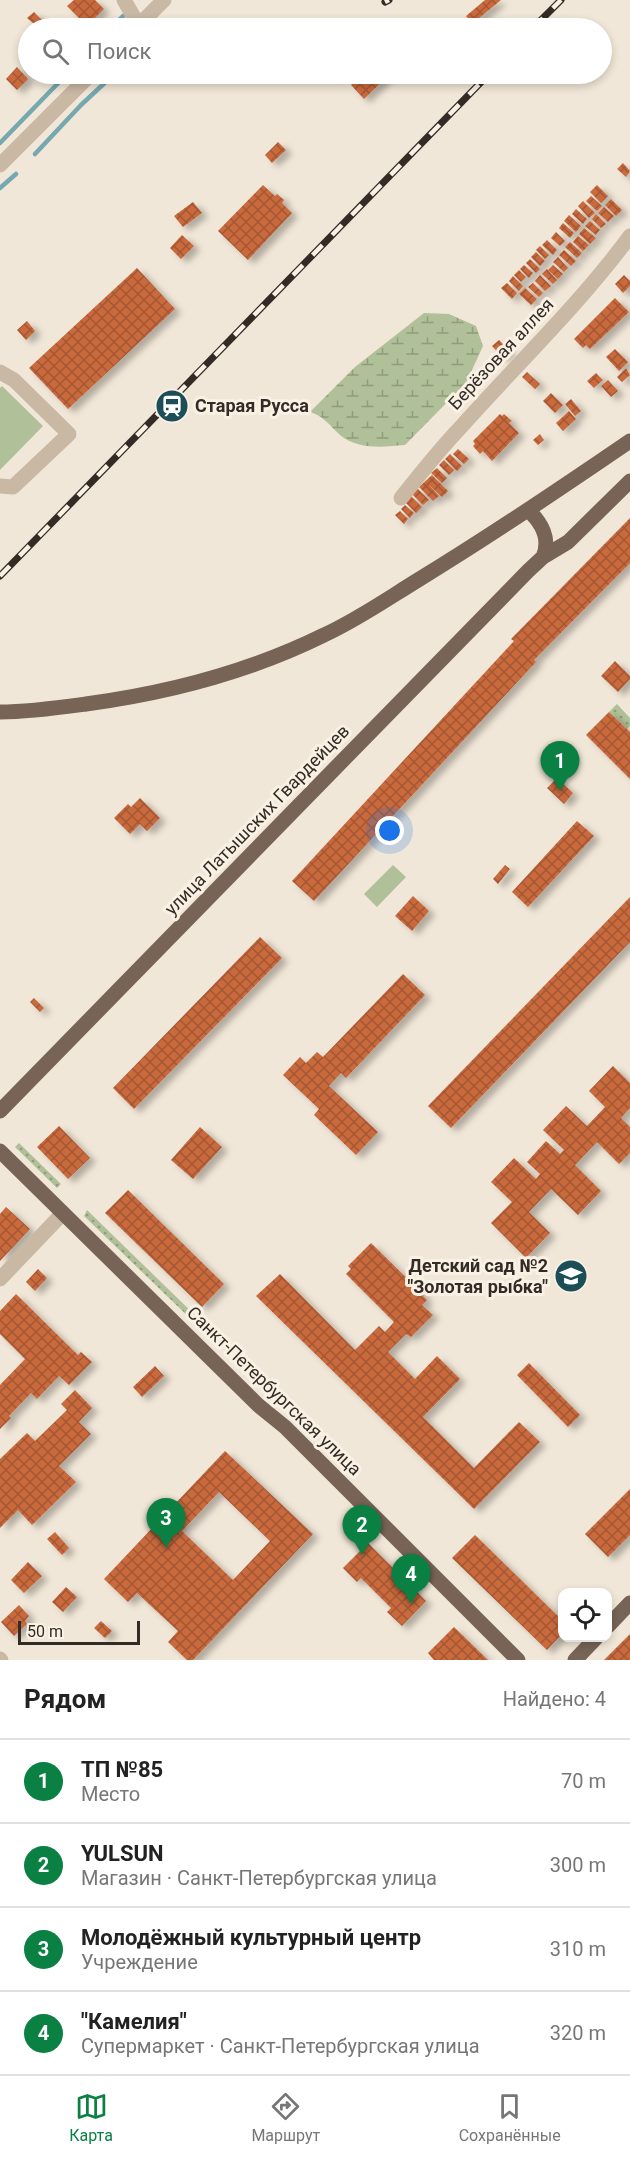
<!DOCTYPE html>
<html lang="ru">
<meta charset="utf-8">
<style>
:root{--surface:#fff;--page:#f2f2f2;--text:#222;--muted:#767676;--line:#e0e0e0;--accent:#0b8043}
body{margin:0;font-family:Roboto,sans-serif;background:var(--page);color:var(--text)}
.controls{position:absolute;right:18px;bottom:18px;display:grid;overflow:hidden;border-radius:12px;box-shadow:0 3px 9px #0003}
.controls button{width:54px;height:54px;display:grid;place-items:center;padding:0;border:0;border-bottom:2px solid var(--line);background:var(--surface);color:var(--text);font:30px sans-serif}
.scale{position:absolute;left:18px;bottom:15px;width:122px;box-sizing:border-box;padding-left:6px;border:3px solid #342b26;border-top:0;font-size:16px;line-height:21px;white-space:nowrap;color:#342b26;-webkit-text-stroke:4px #f9f1e4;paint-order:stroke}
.you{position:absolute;left:390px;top:831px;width:21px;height:21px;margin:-15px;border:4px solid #fff;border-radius:50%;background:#1a73e8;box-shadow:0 0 0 9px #1a73e833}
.badge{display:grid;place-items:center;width:39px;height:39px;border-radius:50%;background:var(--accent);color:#fff;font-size:20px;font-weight:700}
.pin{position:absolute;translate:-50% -50px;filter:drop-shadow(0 2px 3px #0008)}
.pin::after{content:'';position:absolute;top:32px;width:21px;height:18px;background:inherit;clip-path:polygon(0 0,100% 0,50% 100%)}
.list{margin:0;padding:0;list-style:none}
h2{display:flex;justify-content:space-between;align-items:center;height:78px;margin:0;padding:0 24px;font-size:26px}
h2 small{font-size:20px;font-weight:400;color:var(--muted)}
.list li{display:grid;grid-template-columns:39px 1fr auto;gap:18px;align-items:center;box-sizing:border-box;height:84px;padding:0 24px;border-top:2px solid var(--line)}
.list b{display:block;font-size:22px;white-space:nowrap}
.list p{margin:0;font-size:20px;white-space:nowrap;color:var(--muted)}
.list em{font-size:20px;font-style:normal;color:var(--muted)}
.icon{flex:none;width:33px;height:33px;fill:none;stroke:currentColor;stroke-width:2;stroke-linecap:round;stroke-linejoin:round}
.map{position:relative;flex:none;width:630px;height:1660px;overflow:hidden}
.search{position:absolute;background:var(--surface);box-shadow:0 3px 9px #0003;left:18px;right:18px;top:18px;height:66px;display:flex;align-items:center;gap:15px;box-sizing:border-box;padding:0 21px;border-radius:33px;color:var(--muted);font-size:22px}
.sheet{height:414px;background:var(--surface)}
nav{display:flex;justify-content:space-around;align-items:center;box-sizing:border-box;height:84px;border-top:2px solid var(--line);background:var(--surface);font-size:16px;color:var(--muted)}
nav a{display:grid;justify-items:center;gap:3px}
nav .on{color:var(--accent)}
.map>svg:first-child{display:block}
.grass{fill:url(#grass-dots)}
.wetland{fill:url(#wetland-marsh)}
.park{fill:#b0c098}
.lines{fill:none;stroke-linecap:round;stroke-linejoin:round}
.stream{stroke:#76a8af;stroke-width:4.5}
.building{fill:url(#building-cross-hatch);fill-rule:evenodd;filter:url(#shadow)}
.minor{stroke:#c9b8a4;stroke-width:15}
.major{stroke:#776456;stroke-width:15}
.rail-casing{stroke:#342b26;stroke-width:7}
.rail{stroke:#f9f1e4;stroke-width:4.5;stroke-dasharray:14;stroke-linecap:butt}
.labels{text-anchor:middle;stroke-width:6;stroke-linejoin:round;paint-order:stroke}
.street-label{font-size:18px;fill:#342b26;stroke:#f9f1e4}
.poi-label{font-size:18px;font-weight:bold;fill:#342b26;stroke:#f9f1e4;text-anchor:start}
</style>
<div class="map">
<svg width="630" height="1660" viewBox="0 0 630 1660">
<defs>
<pattern id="grass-dots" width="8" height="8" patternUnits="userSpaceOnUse" patternTransform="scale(1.5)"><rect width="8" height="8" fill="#b0c098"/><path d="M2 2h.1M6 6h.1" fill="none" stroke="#909c7c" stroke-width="1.8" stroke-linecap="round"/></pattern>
<pattern id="wetland-marsh" width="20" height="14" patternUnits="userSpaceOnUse" patternTransform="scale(1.5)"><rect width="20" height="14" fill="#b0c098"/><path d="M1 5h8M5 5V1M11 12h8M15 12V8" fill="none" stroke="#909c7c"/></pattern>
<pattern id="building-cross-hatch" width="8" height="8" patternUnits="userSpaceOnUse" patternTransform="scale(1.5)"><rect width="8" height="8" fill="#c96a3e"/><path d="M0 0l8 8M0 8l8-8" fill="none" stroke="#a45734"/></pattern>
<filter id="shadow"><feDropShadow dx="6" dy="4" stdDeviation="3" flood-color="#0004"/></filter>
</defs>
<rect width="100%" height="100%" fill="#f1e7d8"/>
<path class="grass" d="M617,704L630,718V726L627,729L609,712Z
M19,1143L61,1184L57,1188L15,1147Z
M87,1210L202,1322L196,1324L84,1216Z"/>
<path class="wetland" d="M424,313L449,314L476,326L483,346L466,383L405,445C384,447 358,450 340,435C330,426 324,416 310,412L355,367Z"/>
<path class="park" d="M2,386L43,426L0,470V388Z
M393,865L406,877L377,907L364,894Z"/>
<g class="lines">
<path class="stream" d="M111,28L123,16
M0,143L67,74
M35,154L81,105L110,78
M0,188L16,174"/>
</g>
<path class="building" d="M74,0H95L104,9L87,26L67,6Z
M485,0H501L472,24L466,16Z
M34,12L50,28H30L34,24L27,18Z
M27,44L28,45V59L20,51Z
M17,67L28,79L17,90L6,79Z
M363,74H390L364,99L351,85Z
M278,142L286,150L272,163L265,155Z
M623,163L630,171L626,177L617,169Z
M263,185L275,196L277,194L284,200L282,203L292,213L248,260L218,231Z
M597,185L608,196L601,203L590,192Z
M591,196L602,206L597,211L586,201Z
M611,199L622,210L616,216L605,205Z
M583,201L595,213L589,218L578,206Z
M193,202L202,213L183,227L174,216Z
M604,207L614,216L608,222L598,213Z
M576,209L587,219L583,224L572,214Z
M596,214L606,224L601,228L592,219Z
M569,215L581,226L576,232L564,221Z
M590,221L600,230L596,235L585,226Z
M563,223L574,233L570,238L559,228Z
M584,228L596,238L590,244L579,234Z
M556,232L565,241L560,246L551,238Z
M182,235L194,246L181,259L170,248Z
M578,236L589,245L583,251L573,242Z
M547,240L557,250L553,255L542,245Z
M570,242L582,253L577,258L565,247Z
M540,246L549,255L545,259L536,250Z
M564,250L576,261L571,266L559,255Z
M536,252L545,261L540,266L531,257Z
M558,257L568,268L564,272L553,262Z
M530,259L540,269L536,273L526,263Z
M524,265L533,273L529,278L520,269Z
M553,265L563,274L558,279L548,270Z
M137,268L175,309L68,409L29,368Z
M547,269L557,280L553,284L542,274Z
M519,270L526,277L521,282L514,275Z
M540,275L551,286L545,291L535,281Z
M624,275L630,281V286L623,293L615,284Z
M513,276L523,286L519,291L509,281Z
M507,283L517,293L512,299L501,288Z
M533,283L543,293L539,297L528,287Z
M525,288L537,299L531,305L519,294Z
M615,298L629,312L590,349L586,345L583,348L574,339Z
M27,321L35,331L26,340L17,330Z
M499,340L510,351L503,358L492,346Z
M615,349L628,362L619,371L606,357Z
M626,368L630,375L622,382L617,377Z
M527,372L540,384L535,389L522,377Z
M596,373L603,380L594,388L587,381Z
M608,380L618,391L611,397L601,386Z
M551,393L563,405L555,413L543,401Z
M571,399L581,411L575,416L565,404Z
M569,411L576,419L563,431L556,423Z
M500,414L502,416L504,414L512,421L509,423L519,433L492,461L483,451L480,454L473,446L475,444L473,441Z
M540,434L544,440L538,445L533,440Z
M458,449L469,459L464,464L453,454Z
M450,454L462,466L457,471L445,459Z
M444,460L454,470L449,475L439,465Z
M437,468L447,478L442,483L431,473Z
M432,475L448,491L442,497L429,485L439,496L433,501L419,487Z
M418,489L429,500L423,505L412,494Z
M411,496L422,507L416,513L405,502Z
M405,505L414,513L410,518L401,509Z
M400,511L408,519L404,524L395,515Z
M630,518V563L534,660L536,662L314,901L292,881L514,641L511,639Z
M615,661L630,676V679L618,692L601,676Z
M609,712L630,732V779L586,735Z
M557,778L573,793L564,804L547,788Z
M140,798L160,818L147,831L140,824L130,834L114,818L128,804L131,807Z
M577,821L594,836L528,907L512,892Z
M505,865L510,869L498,884L493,879Z
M413,896L429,911L412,931L395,916Z
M630,897V942L451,1128L428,1106Z
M260,937L282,958L134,1109L113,1088Z
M403,974L425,995L346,1078L341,1073L329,1086L378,1132L356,1155L314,1115L319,1109L283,1075L300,1057L306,1063L317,1052L323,1057Z
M34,998L44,1008L40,1012L30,1002Z
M613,1066L630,1083V1108L621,1118L630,1127V1153L619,1164L597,1142L575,1165L601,1191L578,1215L551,1189L529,1212L550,1233L526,1258L491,1223L512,1202L491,1182L514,1158L536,1179L540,1174L527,1162L546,1141L560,1154L564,1150L543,1130L566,1106L587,1126L605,1107L589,1091Z
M59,1126L90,1158L68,1179L37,1147Z
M200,1127L222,1147L193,1179L171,1160Z
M128,1190L224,1284L202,1307L105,1213Z
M6,1207L30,1229L0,1261V1214Z
M371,1243L424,1295L423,1296L427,1300L422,1305L433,1315L411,1337L406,1334L388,1352L415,1379L437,1356L460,1379L423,1417L474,1468L519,1422L540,1442L474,1509L256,1296L280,1274L355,1350L379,1326L385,1332L394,1322L346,1274L351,1269L348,1266Z
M38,1269L47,1278L35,1291L26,1282Z
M16,1294L78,1355L81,1352L92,1362L69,1385L59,1376L37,1399L31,1393L9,1416L11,1418L0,1429V1385L25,1359L0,1334V1311Z
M529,1363L580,1415L568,1427L517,1375Z
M155,1366L164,1376L142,1397L133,1387Z
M75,1390L92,1408L79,1422L91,1434L59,1466L76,1482L32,1525L18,1510L0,1528V1459L27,1433L35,1441L67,1410L61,1404Z
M225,1451L313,1534L193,1660H187L168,1642L178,1631L137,1593L128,1602L104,1579ZM219,1492L270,1541L233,1580L182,1531Z
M630,1489V1535L608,1557L585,1534Z
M55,1532L69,1548L62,1555L47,1539Z
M475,1535L562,1620V1634L547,1650L452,1558Z
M368,1543L426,1601L402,1626L387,1612L391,1608L361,1578L357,1582L343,1568Z
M28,1562L42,1576L24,1593L11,1580Z
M66,1587L77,1597L63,1612L52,1602Z
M19,1605L29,1616L25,1621L27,1624L14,1636L1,1622Z
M101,1621L112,1631L105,1638L94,1628Z
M454,1627L488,1660H434L428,1653Z
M630,1634V1660H604Z"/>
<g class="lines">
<path class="minor" d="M124,0L139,26
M136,28L164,0
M0,165L91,74
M0,372L14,380L69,434L13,487L0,486
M401,498C420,474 439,450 460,428C517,364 579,305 630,236
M0,1279L63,1213
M0,1659L1,1660"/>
<path class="major" d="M528,510C541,522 551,539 543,557
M0,712C29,712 57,708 86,704C168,693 249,672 324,635C357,620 387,599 418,580C490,536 560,489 630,441
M0,1111L528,571L543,557L568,542L630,481
M0,1151L258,1405L285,1427L518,1660
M608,1626L630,1603
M575,1660L596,1638"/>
<g class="rail-casing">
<path id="rail" d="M385,2L389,0
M533,28L561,0
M0,576L489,74"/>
</g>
<use href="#rail" class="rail"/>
</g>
<defs>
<g id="station-disc" transform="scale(1.725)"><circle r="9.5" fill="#1b4e57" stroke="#f9f1e4"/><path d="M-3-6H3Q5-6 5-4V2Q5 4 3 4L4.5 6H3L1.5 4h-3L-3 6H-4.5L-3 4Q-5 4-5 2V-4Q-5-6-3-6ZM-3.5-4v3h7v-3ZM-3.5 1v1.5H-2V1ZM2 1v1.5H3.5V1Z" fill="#fff"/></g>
<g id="school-disc" transform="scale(1.725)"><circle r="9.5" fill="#1b4e57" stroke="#f9f1e4"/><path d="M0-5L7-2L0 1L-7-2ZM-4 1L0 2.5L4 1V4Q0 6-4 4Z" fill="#fff"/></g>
</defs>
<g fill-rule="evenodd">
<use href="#station-disc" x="172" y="406"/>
<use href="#school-disc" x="571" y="1276"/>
</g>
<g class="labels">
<g class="street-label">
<text transform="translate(501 354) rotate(-47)" y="6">Берёзовая аллея</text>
<text transform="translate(257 820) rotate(-46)" y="6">улица Латышских Гвардейцев</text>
<text transform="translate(274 1391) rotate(44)" y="6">Санкт-Петербургская улица</text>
</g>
<g class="poi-label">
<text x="195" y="412">Старая Русса</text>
<text x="548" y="1272" text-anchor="end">Детский сад №2<tspan x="548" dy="21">"Золотая рыбка"</tspan></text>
</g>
</g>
</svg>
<div class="controls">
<button><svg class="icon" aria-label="locate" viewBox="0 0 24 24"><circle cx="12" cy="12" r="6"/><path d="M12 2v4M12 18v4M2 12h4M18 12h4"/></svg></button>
</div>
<div class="scale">50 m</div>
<div class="you"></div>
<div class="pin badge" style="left:560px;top:791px">1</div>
<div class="pin badge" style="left:362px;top:1555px">2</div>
<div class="pin badge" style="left:166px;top:1548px">3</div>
<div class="pin badge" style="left:411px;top:1604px">4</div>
<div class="search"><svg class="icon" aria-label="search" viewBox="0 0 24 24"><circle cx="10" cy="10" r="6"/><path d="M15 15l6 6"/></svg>Поиск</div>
</div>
<section class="sheet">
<h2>Рядом<small>Найдено: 4</small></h2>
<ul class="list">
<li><span class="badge">1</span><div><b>ТП №85</b><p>Место</p></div><em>70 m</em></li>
<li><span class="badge">2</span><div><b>YULSUN</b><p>Магазин · Санкт-Петербургская улица</p></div><em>300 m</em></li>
<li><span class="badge">3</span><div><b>Молодёжный культурный центр</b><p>Учреждение</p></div><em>310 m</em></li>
<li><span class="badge">4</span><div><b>&quot;Камелия&quot;</b><p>Супермаркет · Санкт-Петербургская улица</p></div><em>320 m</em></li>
</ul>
</section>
<nav>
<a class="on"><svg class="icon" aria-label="map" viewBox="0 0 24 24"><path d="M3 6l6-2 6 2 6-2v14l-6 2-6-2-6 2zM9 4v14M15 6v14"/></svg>Карта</a>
<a><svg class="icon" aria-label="directions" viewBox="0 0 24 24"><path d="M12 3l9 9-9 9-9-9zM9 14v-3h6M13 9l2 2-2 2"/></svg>Маршрут</a>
<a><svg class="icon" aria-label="saved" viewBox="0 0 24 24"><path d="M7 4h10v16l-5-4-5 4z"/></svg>Сохранённые</a>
</nav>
